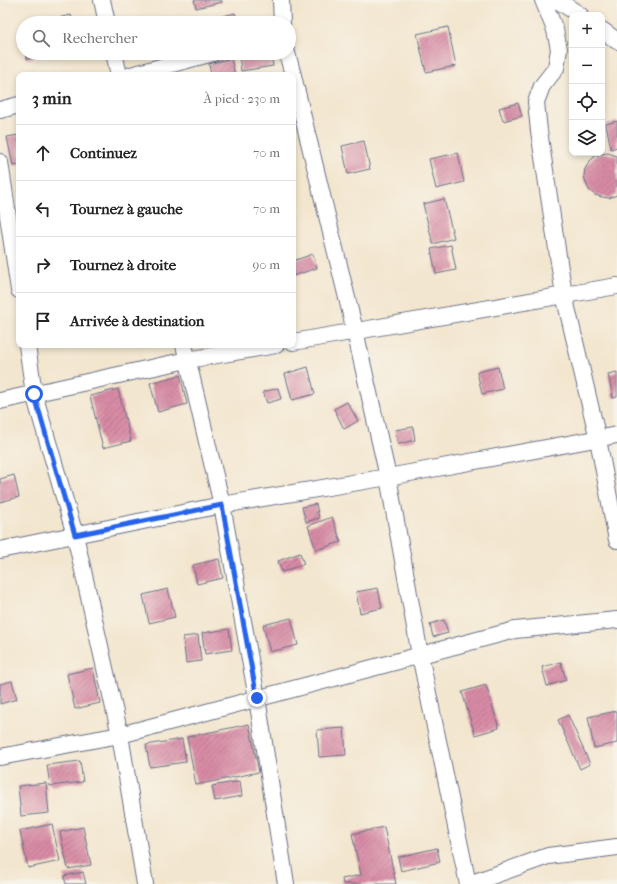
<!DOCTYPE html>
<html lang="fr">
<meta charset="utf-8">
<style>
:root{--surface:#fff;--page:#f2f2f2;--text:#222;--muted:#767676;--line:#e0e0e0}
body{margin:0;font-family:"IM FELL French Canon",serif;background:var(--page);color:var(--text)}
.controls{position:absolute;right:12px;top:12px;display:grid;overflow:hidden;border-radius:8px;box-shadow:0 2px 6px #0003}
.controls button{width:36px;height:36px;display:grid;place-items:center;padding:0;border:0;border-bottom:1px solid var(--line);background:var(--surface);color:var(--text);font:20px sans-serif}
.stop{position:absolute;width:12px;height:12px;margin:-9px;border:3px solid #2563eb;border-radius:50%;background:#fff}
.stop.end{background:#2563eb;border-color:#fff;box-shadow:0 1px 4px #0008}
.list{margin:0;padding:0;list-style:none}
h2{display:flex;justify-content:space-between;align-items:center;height:52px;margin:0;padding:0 16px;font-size:17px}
h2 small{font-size:13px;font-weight:400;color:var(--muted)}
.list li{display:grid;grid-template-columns:26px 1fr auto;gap:12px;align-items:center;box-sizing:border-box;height:56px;padding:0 16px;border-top:1px solid var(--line)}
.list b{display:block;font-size:15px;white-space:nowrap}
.list em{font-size:13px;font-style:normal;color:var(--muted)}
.icon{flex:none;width:22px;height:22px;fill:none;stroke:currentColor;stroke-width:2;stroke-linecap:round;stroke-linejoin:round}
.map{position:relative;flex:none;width:617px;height:884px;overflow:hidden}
.search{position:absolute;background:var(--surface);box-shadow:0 2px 6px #0003;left:16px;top:16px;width:280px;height:44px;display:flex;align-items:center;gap:10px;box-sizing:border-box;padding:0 14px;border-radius:22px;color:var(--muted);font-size:15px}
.panel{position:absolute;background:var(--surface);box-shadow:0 2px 6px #0003;left:16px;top:72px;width:280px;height:276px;border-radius:8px}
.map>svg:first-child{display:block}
.building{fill:url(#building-hatch)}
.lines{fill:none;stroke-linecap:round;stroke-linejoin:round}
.minor-casing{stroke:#676f86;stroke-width:18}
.minor{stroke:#fff;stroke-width:16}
.route{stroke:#2563eb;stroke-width:5}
</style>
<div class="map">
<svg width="617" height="884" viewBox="0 0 617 884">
<defs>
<pattern id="building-hatch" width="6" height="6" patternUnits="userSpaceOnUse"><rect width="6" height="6" fill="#d88ba5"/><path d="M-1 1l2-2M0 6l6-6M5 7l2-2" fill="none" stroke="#ae728a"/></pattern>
</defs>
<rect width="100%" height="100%" fill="#f7f3e8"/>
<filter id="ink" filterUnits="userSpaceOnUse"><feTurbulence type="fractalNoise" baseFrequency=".025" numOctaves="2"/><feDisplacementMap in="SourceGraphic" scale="8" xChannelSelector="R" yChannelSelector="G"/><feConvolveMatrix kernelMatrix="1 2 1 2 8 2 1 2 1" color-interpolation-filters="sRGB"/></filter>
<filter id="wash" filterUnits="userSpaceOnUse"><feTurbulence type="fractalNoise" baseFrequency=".012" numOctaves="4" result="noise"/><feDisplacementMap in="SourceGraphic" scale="16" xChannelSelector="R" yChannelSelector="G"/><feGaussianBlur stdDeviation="0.9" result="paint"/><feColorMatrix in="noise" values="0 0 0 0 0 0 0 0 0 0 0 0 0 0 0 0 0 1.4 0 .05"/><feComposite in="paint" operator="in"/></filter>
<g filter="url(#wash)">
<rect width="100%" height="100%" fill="#f3e6cf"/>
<g id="blocks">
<path class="building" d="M194,0H221L222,2L196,8Z
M235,13L237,23H198V22Z
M71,15L73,23H49V20Z
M448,27L456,66L426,72L417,34Z
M26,53H50V54L27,59Z
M246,53H271L273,66L241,71L239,54Z
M231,58L235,75H211L209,64Z
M518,103L522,116L503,121L499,108Z
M617,121V147L611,149L606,124Z
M19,135V165L13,166L7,137Z
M364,141L370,169L348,174L342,146Z
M458,153L464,182L436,189L429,159Z
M608,153L617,156V195L609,198L602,197L595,195L589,190L586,183L584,176L585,169L589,162L594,157L601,154Z
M444,199L454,238L433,244L423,204Z
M451,245L456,270L436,274L431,249Z
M313,254L317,268L293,276V261Z
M308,367L315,394L292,400L285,374Z
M498,367L503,389L482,394L477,372Z
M617,372V397L613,398L608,374Z
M180,375L187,404L158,412L150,383Z
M278,388L281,399L267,403L263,392Z
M118,389L131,441L103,448L90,396Z
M347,402L358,421L344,429L334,409Z
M413,427L415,440L398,444L395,430Z
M14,475L19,497L0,502V479Z
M316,504L319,518L306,522L302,507Z
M332,517L341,542L316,550L308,526Z
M300,553L304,564L282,572L278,561Z
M219,559L223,578L197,584L193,565Z
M378,588L382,608L360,613L356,592Z
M168,589L175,617L149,623L143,595Z
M291,618L298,645L270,652L263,625Z
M444,620L448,633L433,637L430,624Z
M229,629L232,650L205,654L202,633Z
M198,635L201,661L186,663L183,637Z
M561,662L566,680L547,686L542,667Z
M93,668L100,703L75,709L67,674Z
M12,681L17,699L0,704V684Z
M486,685L499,728L475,735L462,692Z
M617,711V743L594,748L588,717Z
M568,715L590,764L580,769L558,720Z
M249,724L259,772L196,785L187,737Z
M344,728L346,755L319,757L317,730Z
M182,739L186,762L150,767L146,745Z
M80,761L83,782L50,786L47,765Z
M240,781L242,796L215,801L212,786Z
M46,783L49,813L21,816L18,786Z
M52,824L60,861L28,868L20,831Z
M83,827L91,865L68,869L60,832Z
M384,827L396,884H343L342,879L361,875L352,834Z
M437,848L440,862L401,871L398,857Z
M83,872L86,884H66L64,876Z"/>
</g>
</g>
<g filter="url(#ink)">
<use href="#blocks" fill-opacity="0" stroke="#676f86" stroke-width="1"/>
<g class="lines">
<g class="minor-casing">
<path id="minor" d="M102,0L107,23
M281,0L282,23
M543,0L555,30L559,49L556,68L542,86L536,102L539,131L564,295L598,439L617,540
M557,0L580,15
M602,30L617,41
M114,53L119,75
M287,53L293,75
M131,75L213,53
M293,76L355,331L388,477L420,655L468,884
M0,110L19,105
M0,162L19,290
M293,342L617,286
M27,345L34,394L75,535L120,735L145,884
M184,345L222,505L257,698L286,884
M0,401L187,360L276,345
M0,550L222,505L388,477L617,435
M0,757L120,735L515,630L617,620
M469,884L548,856L617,847"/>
</g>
<use href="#minor" class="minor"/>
</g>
</g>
<g class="lines" filter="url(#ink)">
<path class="route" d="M34,394L75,535L222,505L257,698"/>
</g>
</svg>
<div class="controls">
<button>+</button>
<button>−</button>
<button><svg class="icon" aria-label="locate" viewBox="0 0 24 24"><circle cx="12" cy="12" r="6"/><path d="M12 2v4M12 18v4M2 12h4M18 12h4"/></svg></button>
<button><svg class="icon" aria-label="layers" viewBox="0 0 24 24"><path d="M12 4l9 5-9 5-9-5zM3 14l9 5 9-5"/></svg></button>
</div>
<div class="stop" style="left:34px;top:394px"></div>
<div class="stop end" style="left:257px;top:698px"></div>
<div class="search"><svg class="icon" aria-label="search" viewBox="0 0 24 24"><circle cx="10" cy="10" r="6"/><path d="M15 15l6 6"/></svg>Rechercher</div>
<section class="panel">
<h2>3 min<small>À pied · 230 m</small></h2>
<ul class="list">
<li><svg class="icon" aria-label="ahead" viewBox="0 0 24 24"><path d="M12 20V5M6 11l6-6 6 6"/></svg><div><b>Continuez</b></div><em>70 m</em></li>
<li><svg class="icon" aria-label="left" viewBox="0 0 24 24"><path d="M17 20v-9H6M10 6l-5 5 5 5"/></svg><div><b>Tournez à gauche</b></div><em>70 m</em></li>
<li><svg class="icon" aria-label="right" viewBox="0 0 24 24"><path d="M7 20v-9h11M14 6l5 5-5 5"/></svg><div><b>Tournez à droite</b></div><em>90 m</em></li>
<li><svg class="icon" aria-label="arrive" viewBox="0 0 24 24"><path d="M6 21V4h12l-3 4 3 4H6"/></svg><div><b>Arrivée à destination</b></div></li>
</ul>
</section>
</div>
